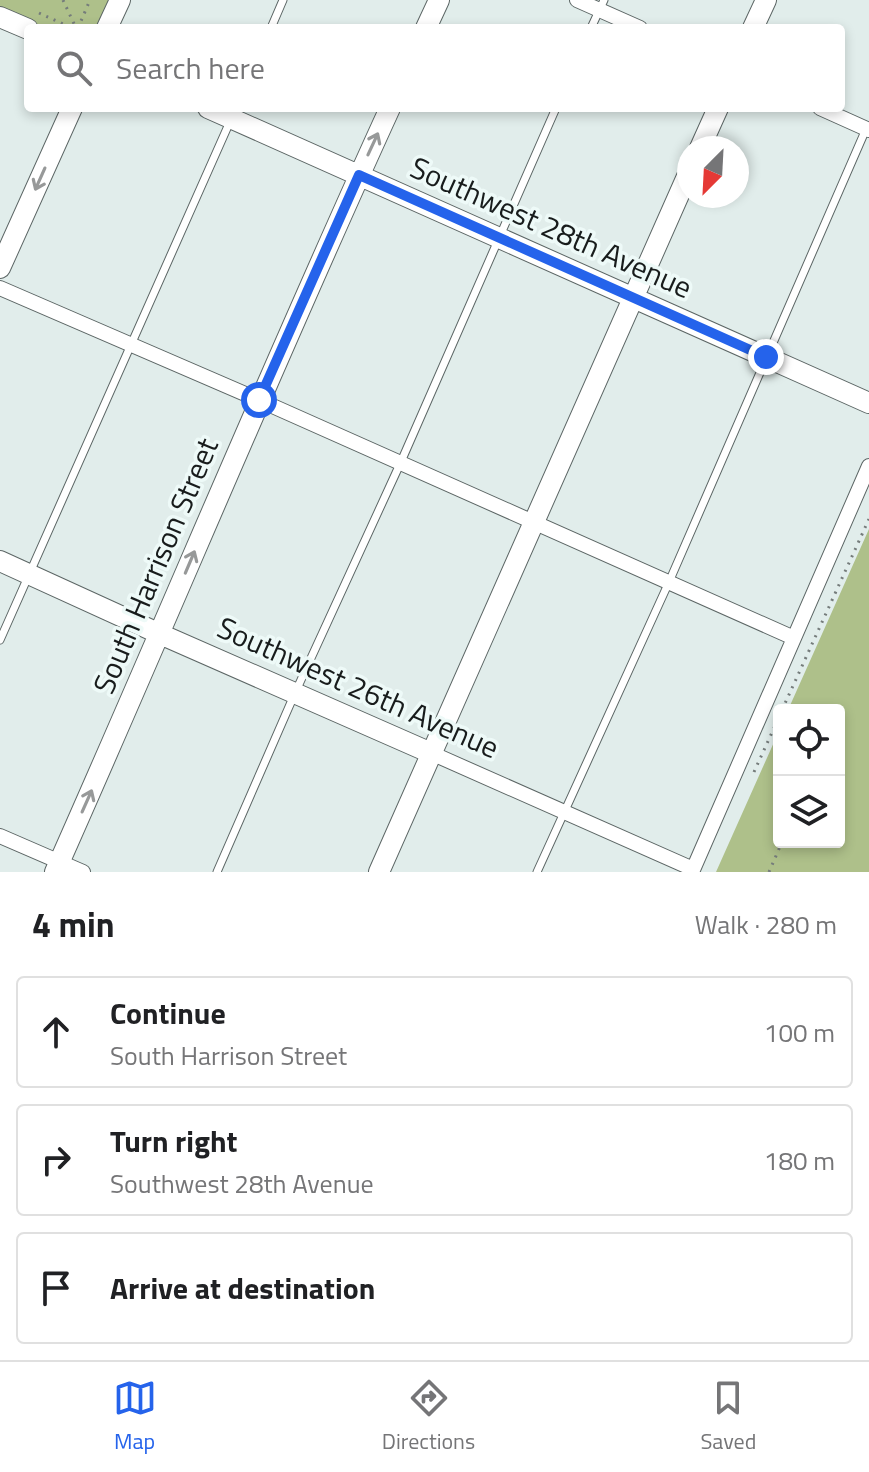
<!DOCTYPE html>
<meta charset="utf-8">
<style>
:root{--surface:#fff;--page:#f6f6f6;--text:#202124;--muted:#757577;--line:#e0e0e0;--accent:#2563eb}
body{margin:0;font-family:"Titillium Web",sans-serif;background:var(--page);color:var(--text)}
.controls{position:absolute;right:24px;bottom:24px;display:grid;overflow:hidden;border-radius:8px;box-shadow:0 4px 12px #0003}
.controls button{width:72px;height:72px;display:grid;place-items:center;padding:0;border:0;border-bottom:2px solid var(--line);background:var(--surface);color:var(--text);font:40px sans-serif}
.compass{position:absolute;left:677px;top:136px;width:72px;height:72px;border-radius:50%;background:var(--surface);box-shadow:0 4px 12px #0003;rotate:204deg}
.stop{position:absolute;width:24px;height:24px;margin:-18px;border:6px solid #2563eb;border-radius:50%;background:#fff}
.stop.end{background:#2563eb;border-color:#fff;box-shadow:0 2px 8px #0008}
.list{margin:0;padding:0;list-style:none}
h2{display:flex;justify-content:space-between;align-items:center;height:104px;margin:0;padding:0 32px;font-size:34px}
h2 small{font-size:26px;font-weight:400;color:var(--muted)}
.list li{display:grid;grid-template-columns:52px 1fr auto;gap:24px;align-items:center;box-sizing:border-box;height:112px;margin:0 16px 16px;padding:0 16px;border:2px solid var(--line);border-radius:8px}
.list b{display:block;font-size:30px;white-space:nowrap}
.list p{margin:0;font-size:26px;white-space:nowrap;color:var(--muted)}
.list em{font-size:26px;font-style:normal;color:var(--muted)}
.icon{flex:none;width:44px;height:44px;fill:none;stroke:currentColor;stroke-width:2;stroke-linecap:round;stroke-linejoin:round}
.map{position:relative;flex:none;width:869px;height:872px;overflow:hidden}
.search{position:absolute;background:var(--surface);box-shadow:0 4px 12px #0003;left:24px;right:24px;top:24px;height:88px;display:flex;align-items:center;gap:20px;box-sizing:border-box;padding:0 28px;border-radius:8px;color:var(--muted);font-size:30px}
.sheet{height:488px;background:var(--surface)}
nav{display:flex;justify-content:space-around;align-items:center;box-sizing:border-box;height:112px;border-top:2px solid var(--line);background:var(--surface);font-size:22px;color:var(--muted)}
nav a{display:grid;justify-items:center;gap:4px}
nav .on{color:var(--accent)}
.map>svg:first-child{display:block}
.green{fill:#aec08a}
.lines{fill:none;stroke-linecap:round;stroke-linejoin:round}
.lane-casing{stroke:#5c6665;stroke-width:9}
.street-casing{stroke:#5c6665;stroke-width:16}
.secondary-casing{stroke:#5c6665;stroke-width:22}
.path{stroke:#757c7b;stroke-width:3;stroke-dasharray:2 6;stroke-linecap:butt}
.lane{stroke:#fff;stroke-width:7}
.street{stroke:#fff;stroke-width:14}
.secondary{stroke:#fff;stroke-width:20}
.oneway{stroke:#979999}
.route{stroke:#2563eb;stroke-width:10}
.labels{text-anchor:middle;stroke-width:7;stroke-linejoin:round;paint-order:stroke}
.street-label{font-size:30px;fill:#181c1c;stroke:#eefaf8}
</style>
<div class="map">
<svg width="869" height="872" viewBox="0 0 869 872">
<rect width="100%" height="100%" fill="#e1edeb"/>
<path class="green" d="M0,0H109L96,28H44L0,8Z
M869,529V872H716L779,731V842H839V710H788Z"/>
<g class="lines">
<g class="lane-casing">
<path id="lane" d="M271,28L283,0
M591,28L604,0
M0,640L236,108
M217,872L295,693L400,464L556,108
M537,872L669,582L866,129"/>
</g>
<g class="street-casing">
<path id="street" d="M577,0L640,28
M820,108L869,130
M0,288L259,400L794,638
M431,753L693,869
M0,836L83,872
M692,872L869,466"/>
</g>
<g class="secondary-casing">
<path id="secondary" d="M0,17L28,29
M107,28L120,0
M426,28L439,0
M753,28L766,0
M208,108L869,403
M700,148L718,108
M0,268L72,108
M0,561L160,634L431,753
M55,872C168,618 274,361 390,108
M379,872L689,172"/>
</g>
<path class="path" d="M63,0L76,28
M39,13L72,28
M78,28L90,0
M782,710L869,519
M754,772L779,717
M769,872L782,842"/>
<use href="#lane" class="lane"/>
<use href="#street" class="street"/>
<use href="#secondary" class="secondary"/>
</g>
<defs><path id="oneway-shaft" d="M-6 0H5M1.5-3L5.5 0L1.5 3" fill="none" stroke-width="1.6" stroke-linecap="round" stroke-linejoin="round" transform="scale(2)"/></defs>
<g class="oneway">
<use href="#oneway-shaft" transform="translate(373 144) rotate(-65)"/>
<use href="#oneway-shaft" transform="translate(40 179) rotate(114)"/>
<use href="#oneway-shaft" transform="translate(190 562) rotate(-67)"/>
<use href="#oneway-shaft" transform="translate(87 801) rotate(-66)"/>
</g>
<g class="lines">
<path class="route" d="M259,400L359,175L766,357"/>
</g>
<g class="labels">
<g class="street-label">
<text transform="translate(551 228) rotate(24)" y="10">Southwest 28th Avenue</text>
<text transform="translate(156 566) rotate(-67)" y="10">South Harrison Street</text>
<text transform="translate(358 688) rotate(24)" y="10">Southwest 26th Avenue</text>
</g>
</g>
</svg>
<div class="controls">
<button><svg class="icon" aria-label="locate" viewBox="0 0 24 24"><circle cx="12" cy="12" r="6"/><path d="M12 2v4M12 18v4M2 12h4M18 12h4"/></svg></button>
<button><svg class="icon" aria-label="layers" viewBox="0 0 24 24"><path d="M12 4l9 5-9 5-9-5zM3 14l9 5 9-5"/></svg></button>
</div>
<svg class="compass" viewBox="-18 -18 36 36"><path d="M0-13l5 13h-10z" fill="#e53935"/><path d="M0 13l5-13h-10z" fill="#757577"/></svg>
<div class="stop" style="left:259px;top:400px"></div>
<div class="stop end" style="left:766px;top:357px"></div>
<div class="search"><svg class="icon" aria-label="search" viewBox="0 0 24 24"><circle cx="10" cy="10" r="6"/><path d="M15 15l6 6"/></svg>Search here</div>
</div>
<section class="sheet">
<h2>4 min<small>Walk · 280 m</small></h2>
<ul class="list">
<li><svg class="icon" aria-label="ahead" viewBox="0 0 24 24"><path d="M12 20V5M6 11l6-6 6 6"/></svg><div><b>Continue</b><p>South Harrison Street</p></div><em>100 m</em></li>
<li><svg class="icon" aria-label="right" viewBox="0 0 24 24"><path d="M7 20v-9h11M14 6l5 5-5 5"/></svg><div><b>Turn right</b><p>Southwest 28th Avenue</p></div><em>180 m</em></li>
<li><svg class="icon" aria-label="arrive" viewBox="0 0 24 24"><path d="M6 21V4h12l-3 4 3 4H6"/></svg><div><b>Arrive at destination</b></div></li>
</ul>
</section>
<nav>
<a class="on"><svg class="icon" aria-label="map" viewBox="0 0 24 24"><path d="M3 6l6-2 6 2 6-2v14l-6 2-6-2-6 2zM9 4v14M15 6v14"/></svg>Map</a>
<a><svg class="icon" aria-label="directions" viewBox="0 0 24 24"><path d="M12 3l9 9-9 9-9-9zM9 14v-3h6M13 9l2 2-2 2"/></svg>Directions</a>
<a><svg class="icon" aria-label="saved" viewBox="0 0 24 24"><path d="M7 4h10v16l-5-4-5 4z"/></svg>Saved</a>
</nav>
